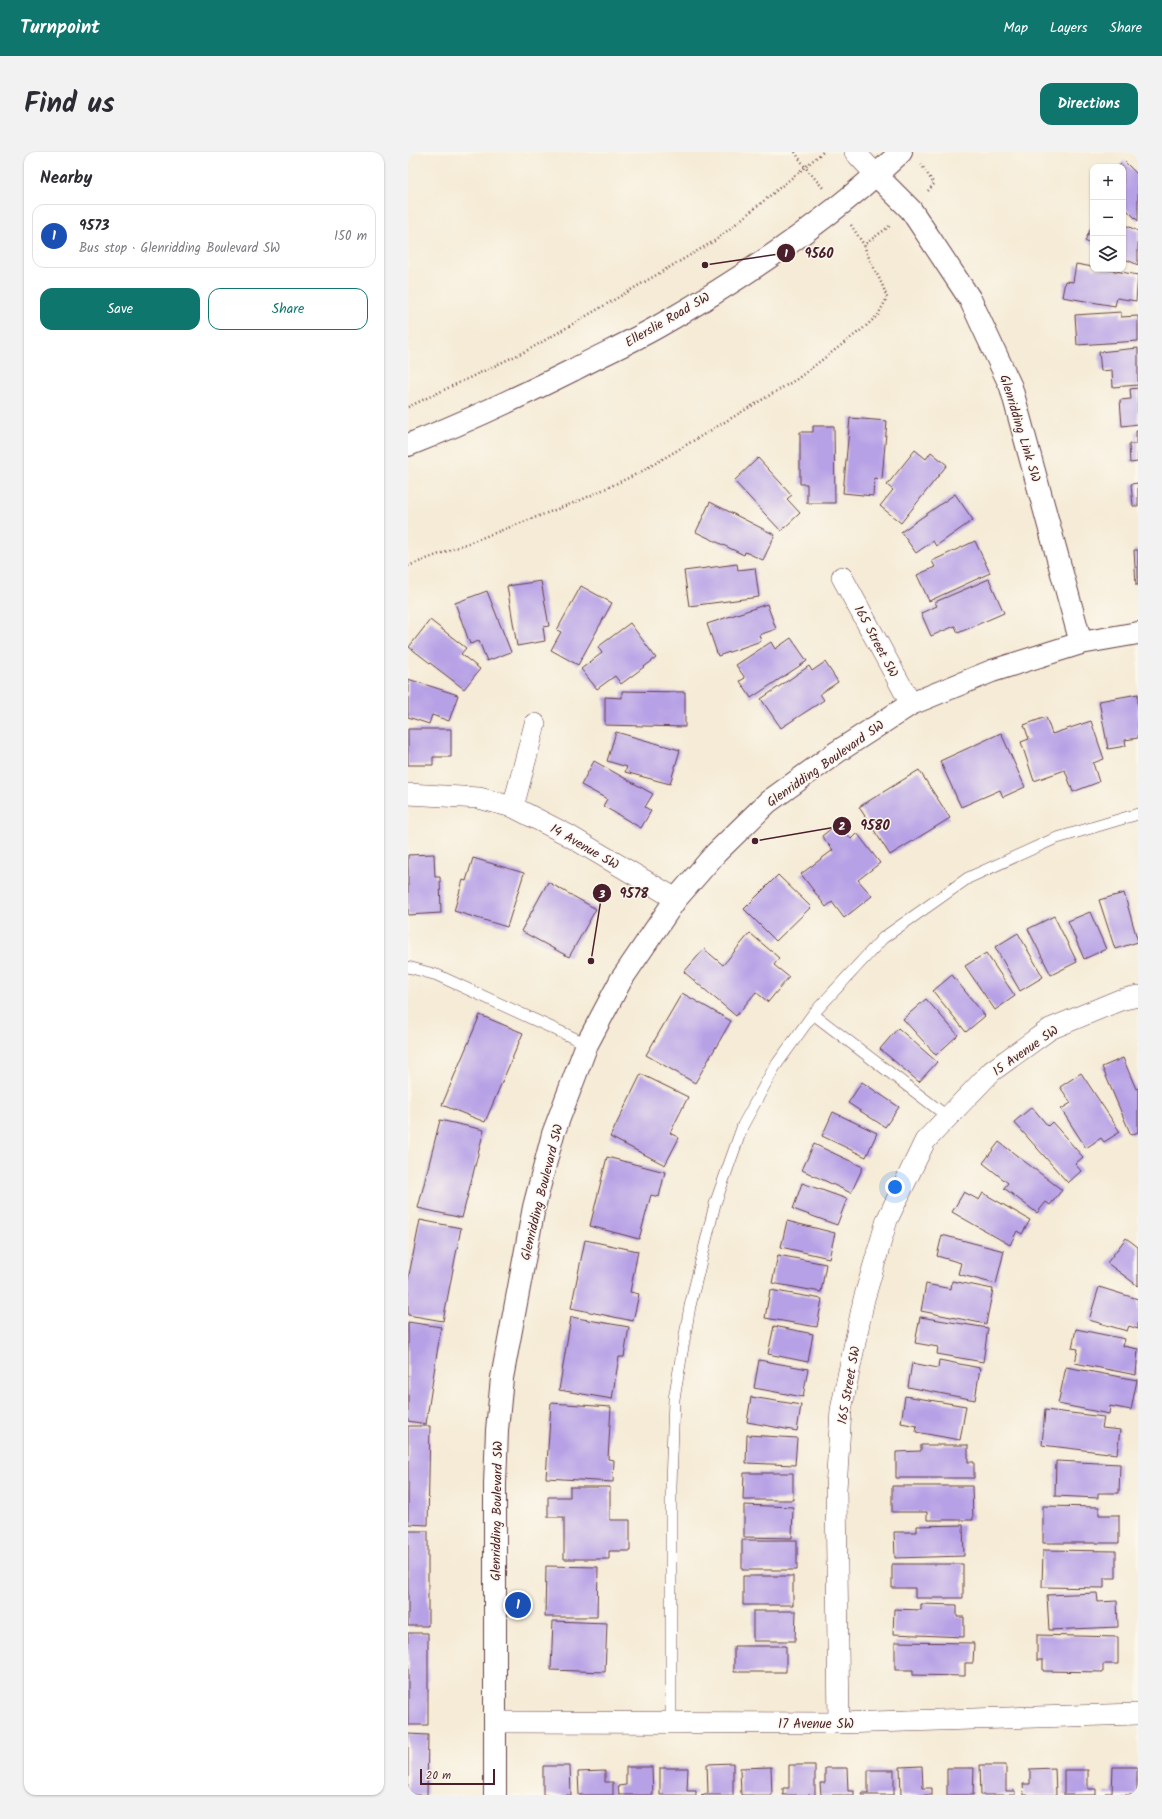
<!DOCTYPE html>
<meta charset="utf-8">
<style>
:root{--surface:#fff;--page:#f2f2f3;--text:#2b2b33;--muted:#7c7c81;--line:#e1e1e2;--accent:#0f766e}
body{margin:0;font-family:Kalam,sans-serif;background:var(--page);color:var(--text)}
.controls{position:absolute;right:12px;top:12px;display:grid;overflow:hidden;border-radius:8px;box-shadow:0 1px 3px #0004}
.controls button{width:36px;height:36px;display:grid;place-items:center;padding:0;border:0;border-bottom:1px solid var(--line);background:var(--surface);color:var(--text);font:20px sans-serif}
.scale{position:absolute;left:12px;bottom:10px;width:75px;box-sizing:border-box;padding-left:4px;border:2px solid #4a1f2b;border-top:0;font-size:11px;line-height:14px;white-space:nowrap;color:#4a1f2b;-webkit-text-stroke:3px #fbf7ec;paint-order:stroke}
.you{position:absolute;left:487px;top:1035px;width:14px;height:14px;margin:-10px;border:3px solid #fff;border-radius:50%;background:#1a73e8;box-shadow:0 0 0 6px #1a73e833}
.badge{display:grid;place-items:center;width:26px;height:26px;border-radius:50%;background:var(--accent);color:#fff;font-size:13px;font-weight:700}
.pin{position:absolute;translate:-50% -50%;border:2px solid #fff;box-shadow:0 1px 4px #0006}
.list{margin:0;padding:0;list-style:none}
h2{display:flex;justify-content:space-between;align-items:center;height:52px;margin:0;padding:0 16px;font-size:17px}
h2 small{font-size:13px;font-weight:400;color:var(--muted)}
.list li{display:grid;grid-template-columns:26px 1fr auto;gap:12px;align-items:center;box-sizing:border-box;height:64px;margin:0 8px 8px;padding:0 8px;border:1px solid var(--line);border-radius:12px}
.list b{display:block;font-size:15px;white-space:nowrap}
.list p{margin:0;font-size:13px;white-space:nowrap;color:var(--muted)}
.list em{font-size:13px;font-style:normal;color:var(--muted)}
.actions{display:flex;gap:8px;padding:12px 16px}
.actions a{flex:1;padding:9px 0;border:1px solid var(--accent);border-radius:12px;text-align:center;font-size:14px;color:var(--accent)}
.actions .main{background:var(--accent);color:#fff}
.icon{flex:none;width:22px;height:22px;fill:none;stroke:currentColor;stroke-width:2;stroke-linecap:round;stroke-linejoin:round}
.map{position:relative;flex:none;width:730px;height:1643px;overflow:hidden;border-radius:12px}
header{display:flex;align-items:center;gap:24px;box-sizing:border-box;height:56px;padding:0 20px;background:var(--accent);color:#fff}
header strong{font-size:19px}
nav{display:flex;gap:22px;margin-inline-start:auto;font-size:14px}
.intro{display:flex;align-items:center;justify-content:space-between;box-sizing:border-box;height:96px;padding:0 24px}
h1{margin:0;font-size:28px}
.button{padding:10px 18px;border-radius:12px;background:var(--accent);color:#fff;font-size:14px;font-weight:700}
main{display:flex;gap:24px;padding:0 24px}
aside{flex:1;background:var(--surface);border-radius:12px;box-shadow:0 1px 3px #0004}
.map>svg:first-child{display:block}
.building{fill:#b7a1e6}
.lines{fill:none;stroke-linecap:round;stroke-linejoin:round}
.service-casing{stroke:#643e45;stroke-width:12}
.minor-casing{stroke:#643e45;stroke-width:22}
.tertiary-casing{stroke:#643e45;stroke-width:24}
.secondary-casing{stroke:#643e45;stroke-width:24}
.path{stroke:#643e45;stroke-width:2.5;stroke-dasharray:1 3;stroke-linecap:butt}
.service{stroke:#fff;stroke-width:11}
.minor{stroke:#fff;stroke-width:21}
.tertiary{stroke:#fff;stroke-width:22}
.secondary{stroke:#fff;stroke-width:22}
.labels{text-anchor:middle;stroke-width:3;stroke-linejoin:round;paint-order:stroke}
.street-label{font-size:13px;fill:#4a1f2b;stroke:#fbf7ec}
.leader{fill:none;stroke:#4a1f2b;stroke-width:1.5}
.callout-dot{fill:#4a1f2b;stroke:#fbf7ec;stroke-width:1.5}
.mark-label{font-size:12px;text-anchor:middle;font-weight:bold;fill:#fff}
.callout-label{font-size:14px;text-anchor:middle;font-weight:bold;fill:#4a1f2b;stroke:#fbf7ec;stroke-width:3;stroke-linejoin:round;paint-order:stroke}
</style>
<header>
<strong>Turnpoint</strong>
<nav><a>Map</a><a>Layers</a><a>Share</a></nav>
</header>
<div class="intro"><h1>Find us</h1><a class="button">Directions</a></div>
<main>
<aside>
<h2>Nearby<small></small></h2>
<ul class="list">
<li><span class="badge" style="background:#1a4fb4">1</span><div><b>9573</b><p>Bus stop · Glenridding Boulevard SW</p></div><em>150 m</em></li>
</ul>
<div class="actions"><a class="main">Save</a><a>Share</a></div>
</aside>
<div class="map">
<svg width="730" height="1643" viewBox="0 0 730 1643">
<rect width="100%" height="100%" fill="#fbf7ec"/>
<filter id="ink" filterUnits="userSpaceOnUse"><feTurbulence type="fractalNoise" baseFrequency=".025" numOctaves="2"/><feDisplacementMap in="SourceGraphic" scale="8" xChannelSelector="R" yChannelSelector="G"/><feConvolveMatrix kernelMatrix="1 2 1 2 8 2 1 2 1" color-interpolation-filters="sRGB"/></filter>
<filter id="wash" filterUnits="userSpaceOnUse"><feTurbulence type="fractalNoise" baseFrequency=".012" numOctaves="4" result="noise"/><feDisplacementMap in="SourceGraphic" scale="16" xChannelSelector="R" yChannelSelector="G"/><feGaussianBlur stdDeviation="0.9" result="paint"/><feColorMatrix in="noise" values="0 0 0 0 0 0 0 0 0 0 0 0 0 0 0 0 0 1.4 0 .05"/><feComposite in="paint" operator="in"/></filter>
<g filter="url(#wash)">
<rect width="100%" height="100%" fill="#f5ebd6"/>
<g id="blocks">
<path class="building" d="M716,9L730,23V69L715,54V15H710Z
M685,71V93L677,89Z
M715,72L730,79V113L715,106Z
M668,112L685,115V117H696L730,123L728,149L709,146L707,154L654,145L657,129L665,130Z
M713,160V165L730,164V189L669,193L667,163Z
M730,196V233L705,235L704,218L693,219L691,200Z
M730,236V272L714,274L712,248L723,247L722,237Z
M442,266L479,269L474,327L466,326L465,344L435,341Z
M405,274H426L427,351H399V332H392V280H405Z
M728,279H730V310L722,311L721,292H728Z
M507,298L518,307L523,300L539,313L493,371L472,354L485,338L479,333Z
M350,306L384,343L379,347L392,361L373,379L326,329Z
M730,331V354H725L723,332Z
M547,342L565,368L528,394L525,389L508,401L493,380Z
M302,350L367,383L355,408L337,400L336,403L288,380Z
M567,389L582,421L521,449L509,423L527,415L524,409Z
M726,398H730V433H728Z
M329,412L330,418L347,416L351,445L281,454L276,419Z
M581,427L596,461L550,481L547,474L523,484L513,461L529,454L527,450Z
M133,429L141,474L135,475L137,489L109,494L99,434Z
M173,434L204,451L170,513L143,498L153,480L149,478Z
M79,439L103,500L79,509L71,489L62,492L47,451Z
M359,452L368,477L351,483L353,489L310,504L299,472Z
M22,468L58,496L53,502L72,517L56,537L1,495Z
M222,471L248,506L213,532L207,524L189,537L173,517L194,501L190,495Z
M383,486L399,509L343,546L332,529L337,526L328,513L363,490L367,497Z
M417,510L430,530L412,542L416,548L373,576L353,547L401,514L404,519Z
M0,527L50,543L41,569L24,563L21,572L0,565Z
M214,539L277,540V575L197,573V545L214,546Z
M730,542V586L717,588L718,594L700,597L691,549Z
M638,565L644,582L683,569L696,607L685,611L691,630L665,640L657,618L626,629L613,590L621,587L616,573Z
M0,577H43V605H25V613H0Z
M208,580L272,598L262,632L217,620L219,615L199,609Z
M593,581L617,635L595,645L592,638L553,655L532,609Z
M186,609L245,642L237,655L243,659L233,676L195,654L199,647L173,633Z
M511,618L542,666L482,703L451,655Z
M430,671L443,687L449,681L472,711L450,728L464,744L436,766L424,750L418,755L393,722L425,698L414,684Z
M26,702L27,725H32L33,761L0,763V703Z
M65,706L116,721L99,775L46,759L55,728L58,729Z
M370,723L403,755L368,789L336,757Z
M140,730L188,757L161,805L113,779Z
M716,741L730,790L707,797L691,748Z
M682,760L698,797L676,807L660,769Z
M646,764L669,810L643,823L620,777Z
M342,781L371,806L366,813L381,825L360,850L348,840L328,864L276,820L296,797L315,813Z
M610,781L635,825L612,839L587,795Z
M578,801L607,844L587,858L557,814Z
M544,823L577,864L558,880L525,839Z
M274,841L323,869L287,931L238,903Z
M518,847L550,883L528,903L495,867Z
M72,863L115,881L77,970L34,953Z
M490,876L529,910L511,930L472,897Z
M715,906L728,937L730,936V980L723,983L694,915Z
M673,921L712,980L696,990L693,986L678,996L653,957L663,951L652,935Z
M233,922L280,945L262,981L271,986L257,1013L202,985Z
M454,930L491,955L477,975L440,951Z
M624,955L640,974L644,970L675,1005L667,1012L673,1019L660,1031L606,970Z
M425,960L469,981L458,1005L414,984Z
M32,968L76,978L54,1066L10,1056Z
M591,990L654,1038L642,1053L638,1050L629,1061L596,1036L600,1031L575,1011Z
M406,992L455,1015L443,1041L394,1018Z
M199,1005L257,1020L251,1045L243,1043L231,1087L182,1074Z
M394,1031L439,1047L429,1073L385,1057Z
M556,1040L571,1048L575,1041L622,1068L614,1082L609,1079L602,1093L544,1060Z
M12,1068L53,1076L35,1169L0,1163V1128Z
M379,1069L427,1081L421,1106L373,1095Z
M534,1083L596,1099L588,1132L550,1122L553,1111L529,1104Z
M718,1086L730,1095V1134L699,1111Z
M177,1088L230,1099L222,1140L231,1142L225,1169L163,1156Z
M370,1103L418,1112L413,1140L364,1131Z
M544,1129L585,1137L578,1172L513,1159L518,1132L543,1137Z
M691,1135L730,1147V1177L721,1174L719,1179L681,1168Z
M362,1138L414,1147L409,1175L357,1166Z
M163,1165L221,1175L216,1205H211L204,1247L151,1238Z
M512,1165L580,1176L575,1210L529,1202L530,1195L507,1191Z
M0,1170L33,1175L18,1272L0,1269Z
M366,1174L405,1182L400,1210L360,1202Z
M668,1177L717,1187L715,1194L730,1197L728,1223L667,1211L670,1197L664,1196Z
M351,1208L400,1217L395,1245L346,1236Z
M531,1208L572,1216L567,1248L500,1235L504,1211L530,1216Z
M658,1215L729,1228L723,1258L702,1254L701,1262L650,1252Z
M497,1244L558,1254L552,1288L508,1280L509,1274L493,1271Z
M343,1245L393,1253L389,1279L339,1270Z
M143,1251L203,1255L200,1307L206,1308L205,1330L138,1326Z
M637,1258L696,1265L694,1276L712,1278L709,1302L634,1293Z
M0,1274H22L20,1373L0,1372Z
M339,1283L389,1286L387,1313L338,1311Z
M513,1293H560V1310H566V1326H488V1300L513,1299Z
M648,1309L712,1312L711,1341H690V1346L647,1344Z
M336,1321H385V1348H335Z
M484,1334H564L565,1368H519V1360H484Z
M162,1335H202V1368H222V1399H201V1407H156V1365H140V1345H162Z
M336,1353L385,1355L384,1386L336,1385Z
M635,1354L691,1355V1363H711V1391H635Z
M555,1373L556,1404L487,1406L486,1380H509V1374Z
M0,1379H20V1474H0Z
M334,1388H389V1418H334Z
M635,1398L708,1399V1426H696V1436L634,1435Z
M484,1412H555V1446H507V1436H484Z
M138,1414L190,1415L189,1465H137Z
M335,1424H385V1453H335Z
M689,1441L690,1450L709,1449L710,1475L641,1478L639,1443Z
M513,1452L549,1453V1465H556V1485L485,1482L486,1457L513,1458Z
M345,1459H388L387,1489H345Z
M145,1469L199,1471L197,1520L143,1518Z
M0,1481H20V1573H0Z
M629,1483L710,1485V1512H695V1520L635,1519V1508H629Z
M487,1490L566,1491L565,1511H557V1524L505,1523V1518H487Z
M326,1494H378V1520H326Z
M0,1582L20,1583L19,1643H0Z
M325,1611V1643H293L300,1641L299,1612Z
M381,1613H407V1643H375V1636H381Z
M572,1613H598V1639H607V1643H573Z
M135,1614H162L163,1643H135Z
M514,1614L515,1636H524V1643H493L492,1615Z
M218,1615H244L245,1643H211L210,1634L218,1633Z
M363,1615L364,1643H333L332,1616Z
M705,1615H729V1643H697V1641H704Z
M252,1616H280L279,1639H288V1643H252Z
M417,1616H439L440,1639H446V1643H413L412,1631H417Z
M539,1616H566L565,1643H539Z
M647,1616L648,1643H616L615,1632H622V1617Z
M460,1618H486V1643H453V1641H460Z
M656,1618H680V1637H688V1643H656Z
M197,1619V1630H205V1643H171L170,1620Z"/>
</g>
</g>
<g filter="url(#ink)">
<use href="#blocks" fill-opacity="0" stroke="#643e45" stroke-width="1"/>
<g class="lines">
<g class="service-casing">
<path id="service" d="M0,815L29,823L179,892
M405,862L475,786L560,726L646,687L730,662
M263,1571V1333L266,1247L282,1154L307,1052L335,973L366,916L405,862L540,965"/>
</g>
<g class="minor-casing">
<path id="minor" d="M447,0L468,23
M434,425L503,552
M0,642L71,646L105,655L158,682L268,747
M105,655L127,572
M87,1570L431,1571L730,1562
M431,1571L428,1337L433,1258L456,1147L479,1068L517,989L584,919L642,877L712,848L730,844"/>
</g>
<g class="tertiary-casing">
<path id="tertiary" d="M468,23L503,58L562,147L603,235L673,491
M87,1643V1332L89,1278L94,1226L126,1055L145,982L179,892L213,828L268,747L308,701L360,650L429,600L503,552L584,519L673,491L730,481"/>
</g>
<g class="secondary-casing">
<path id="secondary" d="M0,293C56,271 111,245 165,218C193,203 223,190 251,174C337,125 421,68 493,0"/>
</g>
<path class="path" d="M387,0L397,15L415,0
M513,12L526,32L519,40
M443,73L456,93
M0,255L122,197L308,88L397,15L415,36
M0,414L173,348L231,321L389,227L457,175L470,163L479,146C474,128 462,112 456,93L483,73"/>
<use href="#service" class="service"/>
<use href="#minor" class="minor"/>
<use href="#tertiary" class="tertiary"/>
<use href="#secondary" class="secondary"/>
</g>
</g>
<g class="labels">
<g class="street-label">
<text transform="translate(259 167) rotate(-30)" y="5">Ellerslie Road SW</text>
<text transform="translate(613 276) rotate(73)" y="5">Glenridding Link SW</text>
<text transform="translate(469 489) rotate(62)" y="5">165 Street SW</text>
<text transform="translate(417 611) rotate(-35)" y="5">Glenridding Boulevard SW</text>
<text transform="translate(177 694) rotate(30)" y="5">14 Avenue SW</text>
<text transform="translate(617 898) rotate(-35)" y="5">15 Avenue SW</text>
<text transform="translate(133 1040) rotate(-76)" y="5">Glenridding Boulevard SW</text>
<text transform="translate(440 1233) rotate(-80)" y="5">165 Street SW</text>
<text transform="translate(88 1359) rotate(-89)" y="5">Glenridding Boulevard SW</text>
<text x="408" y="1576">17 Avenue SW</text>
</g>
</g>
<path class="leader" d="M297 113L378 101M347 689L434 674M183 809L194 741"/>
<g class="callout-dot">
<circle cx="297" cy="113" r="4"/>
<circle cx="347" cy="689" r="4"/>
<circle cx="183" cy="809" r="4"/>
<circle cx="378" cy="101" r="10"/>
<circle cx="434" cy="674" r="10"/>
<circle cx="194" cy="741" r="10"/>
</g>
<g class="mark-label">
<text x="378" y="105">1</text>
<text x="434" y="678">2</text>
<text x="194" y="746">3</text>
</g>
<g class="callout-label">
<text x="411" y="106">9560</text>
<text x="467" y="678">9580</text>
<text x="226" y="746">9578</text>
</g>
</svg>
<div class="controls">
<button>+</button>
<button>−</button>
<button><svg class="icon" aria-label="layers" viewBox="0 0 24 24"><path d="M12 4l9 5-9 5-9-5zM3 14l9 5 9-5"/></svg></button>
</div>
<div class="scale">20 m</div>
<div class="you"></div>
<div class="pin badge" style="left:110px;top:1453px;background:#1a4fb4">1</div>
</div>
</main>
